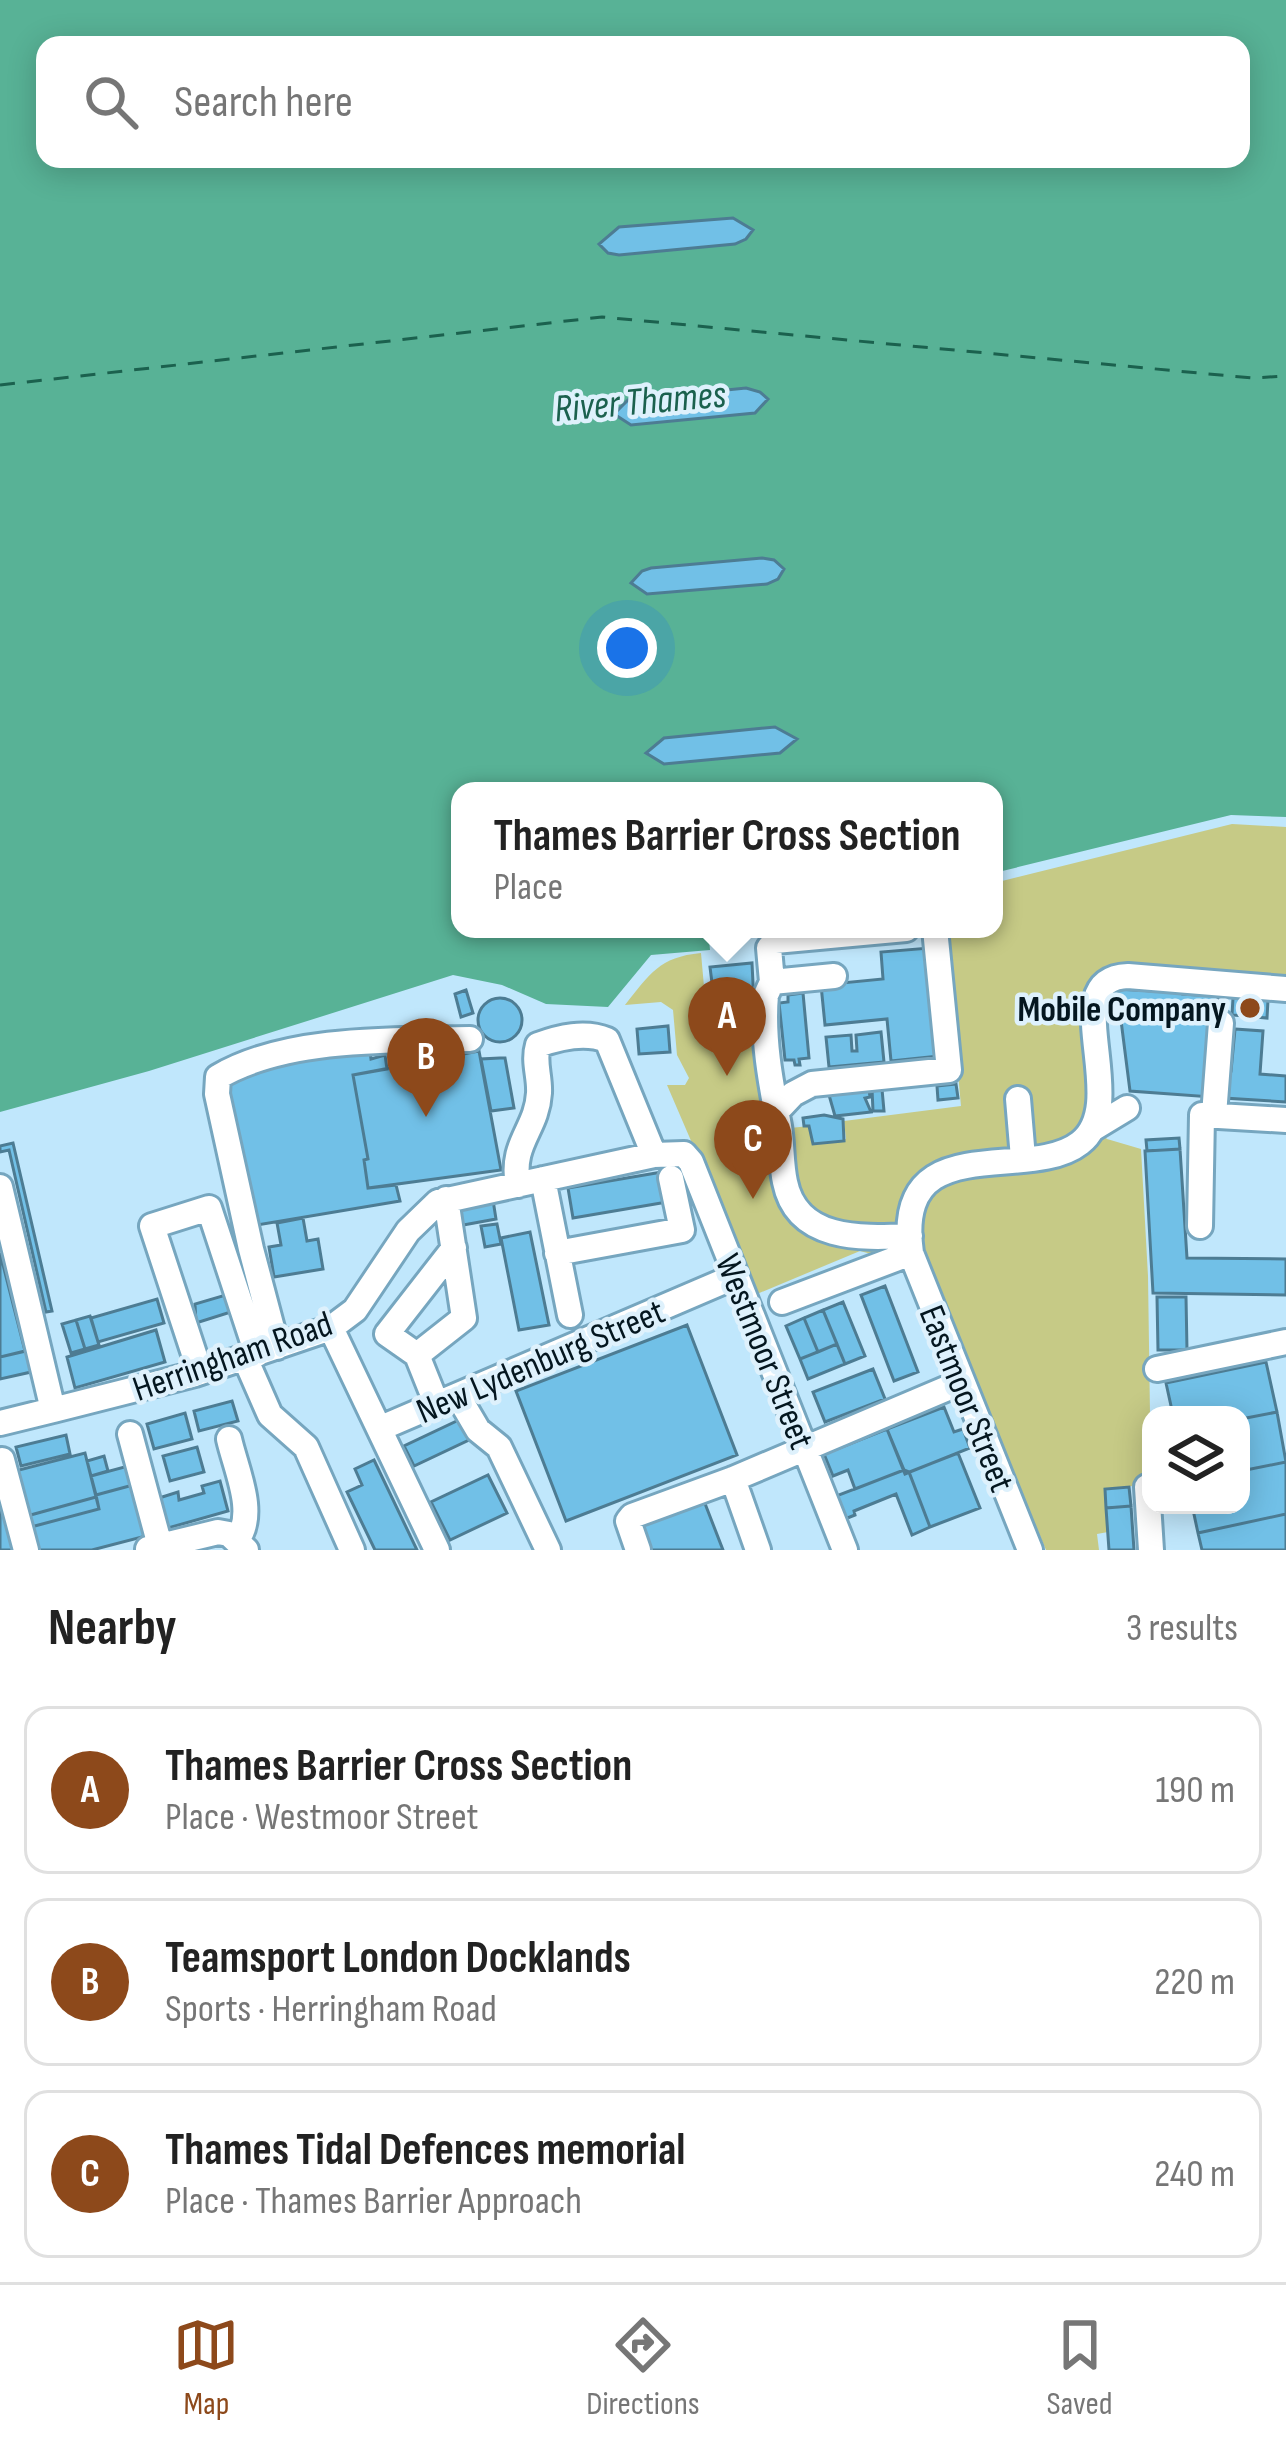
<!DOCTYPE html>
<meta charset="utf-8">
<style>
:root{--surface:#fff;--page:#f6f6f6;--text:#222;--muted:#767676;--line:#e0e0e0;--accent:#8d491b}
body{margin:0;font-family:"Sofia Sans Condensed",sans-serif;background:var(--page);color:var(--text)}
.controls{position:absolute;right:36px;bottom:36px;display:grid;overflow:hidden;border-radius:24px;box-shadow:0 6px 30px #0003}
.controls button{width:108px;height:108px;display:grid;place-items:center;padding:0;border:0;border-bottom:3px solid var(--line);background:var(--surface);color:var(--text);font:60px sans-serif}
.you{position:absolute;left:627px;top:648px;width:42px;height:42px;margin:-30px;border:9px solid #fff;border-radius:50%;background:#1a73e8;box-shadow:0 0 0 18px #1a73e833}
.badge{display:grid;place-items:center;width:78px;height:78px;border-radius:50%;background:var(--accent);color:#fff;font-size:39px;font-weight:700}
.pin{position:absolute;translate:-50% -99px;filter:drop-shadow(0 3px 6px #0008)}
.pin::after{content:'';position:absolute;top:63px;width:42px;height:36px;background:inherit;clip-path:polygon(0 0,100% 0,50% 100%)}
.popup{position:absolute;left:451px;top:782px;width:552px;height:156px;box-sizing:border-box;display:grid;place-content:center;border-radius:24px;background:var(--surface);filter:drop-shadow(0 3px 9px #0005);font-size:39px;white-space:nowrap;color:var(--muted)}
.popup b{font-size:45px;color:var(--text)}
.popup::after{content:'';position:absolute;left:50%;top:100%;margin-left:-24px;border:24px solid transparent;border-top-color:var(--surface)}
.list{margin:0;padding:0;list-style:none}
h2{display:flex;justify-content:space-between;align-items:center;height:156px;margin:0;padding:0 48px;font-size:51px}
h2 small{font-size:39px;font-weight:400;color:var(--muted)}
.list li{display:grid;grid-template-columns:78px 1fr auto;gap:36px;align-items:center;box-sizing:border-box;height:168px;margin:0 24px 24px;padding:0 24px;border:3px solid var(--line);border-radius:24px}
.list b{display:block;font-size:45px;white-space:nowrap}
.list p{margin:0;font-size:39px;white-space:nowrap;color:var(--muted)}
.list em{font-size:39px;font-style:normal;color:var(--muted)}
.icon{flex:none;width:66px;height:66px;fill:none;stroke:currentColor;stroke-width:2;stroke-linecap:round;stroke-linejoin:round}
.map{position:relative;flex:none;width:1286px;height:1550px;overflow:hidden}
.search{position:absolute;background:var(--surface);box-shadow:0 6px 30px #0003;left:36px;right:36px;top:36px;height:132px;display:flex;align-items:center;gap:30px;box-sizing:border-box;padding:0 42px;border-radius:24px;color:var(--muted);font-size:45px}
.sheet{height:732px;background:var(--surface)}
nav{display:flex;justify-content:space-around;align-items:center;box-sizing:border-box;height:168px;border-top:3px solid var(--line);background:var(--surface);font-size:33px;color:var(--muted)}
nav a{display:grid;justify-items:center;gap:6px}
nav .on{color:var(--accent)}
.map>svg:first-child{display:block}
.green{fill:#c6ca86}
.water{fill:#58b296;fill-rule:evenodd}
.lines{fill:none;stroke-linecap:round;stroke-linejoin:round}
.ferry{stroke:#1b614e;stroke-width:3;stroke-dasharray:15 12;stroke-linecap:butt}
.building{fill:#71c0e7;stroke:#4d7c93;stroke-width:3}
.minor-casing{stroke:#76a6bf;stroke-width:30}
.minor{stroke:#fff;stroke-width:24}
.poi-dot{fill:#8d491b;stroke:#def1fc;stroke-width:4.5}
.labels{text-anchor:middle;stroke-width:9;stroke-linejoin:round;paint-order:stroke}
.poi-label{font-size:36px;font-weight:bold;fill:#04161f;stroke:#def1fc;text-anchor:end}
.street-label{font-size:36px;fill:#04161f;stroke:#def1fc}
.water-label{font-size:39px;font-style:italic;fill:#1b614e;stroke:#def1fc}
</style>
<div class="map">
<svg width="1286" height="1550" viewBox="0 0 1286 1550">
<rect width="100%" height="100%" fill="#c0e7fc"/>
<path class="green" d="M1232,824L1286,827V980L1097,976L1094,1099L1088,1119L1107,1139L1141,1149L1148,1276L1151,1484L1105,1489L1108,1532L1097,1534L1099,1550H1046L925,1267L904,1274L886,1258L860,1251L757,1294L667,1085H685L689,1078L677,1055L673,1010L661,1002L625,1005C650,974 659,957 701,953L705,998L717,1007L718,1022L754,1019L764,1124L759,1125L760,1135L767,1137L772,1130L809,1126L815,1145L846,1139L844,1121L961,1106L945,929H994V883Z"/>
<path class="water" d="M0,0H1286V817L1231,815L994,873V791H460V929H708L710,950L651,955L608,1007L546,1004L502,985L453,975L149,1071L0,1112ZM45,45H1241V159H45Z"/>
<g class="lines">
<path class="ferry" d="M0,385L602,317L1252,378L1286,376"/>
</g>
<path class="building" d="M733,218L753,230L746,239L735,244L619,255L608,253L599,244L619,227Z
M746,388L760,392L768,399L755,413L631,425L614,414L628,400Z
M762,558L774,560L784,569L778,579L767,584L647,594L631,583L642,571L651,568Z
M775,727L797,739L780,753L664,764L646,753L664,738Z
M929,948L939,1056L891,1061L887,1019L825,1025L821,985L883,979L881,952Z
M752,963L754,1004L715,1007L710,967Z
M1152,985L1184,988L1183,994L1218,996L1211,1097L1130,1091L1117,989L1152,991Z
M466,990L473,1013L461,1017L455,994Z
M803,993L809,1058L799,1059L800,1065H795L794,1060H785L779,1003L788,1002V995Z
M1233,998L1268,1000L1267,1018L1232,1015Z
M478 1020a22 22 0 1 1 44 0a22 22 0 1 1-44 0Z
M668,1026L670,1052L639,1054L637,1029Z
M1235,1029L1263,1031L1260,1074L1286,1076V1102L1224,1098L1226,1071H1231Z
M881,1032L884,1062L829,1067L826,1037L851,1035L852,1051H857L856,1035Z
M369,1043L371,1059L385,1055L387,1069L353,1075L368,1159L364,1160L368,1188L396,1185L400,1201L251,1226L226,1078Z
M479,1051L501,1170L368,1188L364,1160L368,1159L353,1075Z
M500,1058H505L514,1108L491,1111L481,1059Z
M956,1084L958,1098L938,1100L937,1086Z
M872,1089H882L884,1111H873Z
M869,1090L870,1097L865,1098L871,1112L835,1116L829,1095Z
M824,1115L843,1119L844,1141L813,1144L809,1126H804L803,1118Z
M1179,1138L1180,1149L1147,1151L1146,1140Z
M13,1143L52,1311L46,1312L9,1150L0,1152V1146Z
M1180,1149L1187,1258L1286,1259V1295L1153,1293L1145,1151Z
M662,1172L667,1202L573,1218L568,1188Z
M493,1200L496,1219L458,1226L455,1208Z
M303,1218L307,1241L318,1239L323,1269L274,1277L269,1247L281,1245L277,1223Z
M497,1224L501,1244L485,1247L481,1226Z
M530,1232L549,1325L519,1330L501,1238Z
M0,1253L25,1351L0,1357Z
M885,1286L918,1372L894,1381L861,1295Z
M229,1294L234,1311L196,1323L195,1304Z
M1157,1297H1186L1187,1350H1158Z
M157,1299L164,1323L98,1342L91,1318Z
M843,1302L865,1356L845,1364L823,1310Z
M823,1310L837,1344L818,1352L804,1318Z
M90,1316L99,1345L85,1349L76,1320Z
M804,1318L818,1352L800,1359L786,1326Z
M76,1320L85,1349L71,1353L62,1324Z
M687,1325L737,1455L566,1521L516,1391Z
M156,1330L165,1362L75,1388L67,1357Z
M837,1344L845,1364L808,1379L800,1359Z
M26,1351L31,1372L0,1379V1357Z
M1266,1362L1277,1412L1241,1419V1415H1173L1166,1383Z
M873,1369L885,1399L825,1422L813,1392Z
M232,1401L238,1421L199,1431L194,1411Z
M944,1407L954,1432L963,1429L970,1448L905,1474L887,1429Z
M1277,1412L1286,1462L1241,1471V1419Z
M185,1413L192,1439L154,1449L147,1424Z
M461,1419L471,1439L414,1466L404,1446Z
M887,1429L904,1470L855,1489L848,1470L833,1476L824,1454Z
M66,1435L70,1454L21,1466L16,1447Z
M197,1447L204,1472L170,1481L163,1456Z
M85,1453L96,1497L27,1516L15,1471Z
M958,1453L980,1508L930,1527L909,1472Z
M104,1456L108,1471L91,1476L87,1461Z
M374,1460L417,1550H375L347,1492L362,1485L355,1469Z
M1286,1462V1514L1198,1533L1192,1505H1241V1471Z
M128,1466L133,1485L96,1495L91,1476Z
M904,1470L909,1472L930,1527L912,1535L896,1494L854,1511L855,1515L845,1519L836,1496Z
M488,1475L507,1513L450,1540L431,1502Z
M220,1481L228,1511L168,1528L159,1498L178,1492L179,1500L204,1493L202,1486Z
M133,1485L146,1536L92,1550H37L31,1527L99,1509L96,1495Z
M1129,1487L1131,1506L1106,1508L1105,1489Z
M96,1497L99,1509L31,1527L27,1516Z
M704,1501L723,1550H650L641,1525Z
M1131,1506L1134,1550H1109L1106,1508Z
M9,1509L20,1550H0V1512Z
M1286,1514V1550H1202L1198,1533Z"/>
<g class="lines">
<g class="minor-casing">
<path id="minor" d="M834,976L772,982L766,995C762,1038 771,1084 779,1126C782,1144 781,1164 785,1182C797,1242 863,1238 910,1236
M772,982L769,948L775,941L906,929
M1018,1099L1023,1158
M776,1112L793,1094L812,1084L949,1070L935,929
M1214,1115L1221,1023
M1094,1128L1127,1108
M543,1179L570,1315
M518,1185C510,1143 537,1130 539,1093C540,1076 533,1062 538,1045C560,1037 585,1031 607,1040L654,1155
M0,1187L53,1410L195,1374L331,1328L355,1310L408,1231L438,1202L654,1155L684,1154L691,1162L845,1550
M1200,1226L1202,1115L1286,1120
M557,1253L682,1230L671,1178
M782,1302L911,1253
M331,1328L437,1550
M277,1347L251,1249L217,1094L218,1077C285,1037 394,1040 470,1039
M417,1355L387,1334L454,1248
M245,1358L270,1415L306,1447L352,1550
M1157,1369L1286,1342
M200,1372L152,1226L209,1208L257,1354
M458,1396L478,1430L499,1447L548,1550
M437,1405L417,1355L464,1318L446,1199
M0,1423L53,1410
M381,1428L736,1276
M130,1434L160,1546
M229,1439C236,1470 257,1513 237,1540
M2,1460L26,1550
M733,1479L758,1550
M1147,1487L1151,1550
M148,1549L218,1532L229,1534L246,1550
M638,1550L628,1521L632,1516L733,1479L962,1382
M1030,1550L911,1253C893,1125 1028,1184 1080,1143C1133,1102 1053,979 1128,976L1286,989"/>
</g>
<use href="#minor" class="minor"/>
</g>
<circle class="poi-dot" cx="1250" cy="1008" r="12"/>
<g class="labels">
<g class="poi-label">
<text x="1226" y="1021">Mobile Company</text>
</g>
<g class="street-label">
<text transform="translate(766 1351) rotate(68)" y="13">Westmoor Street</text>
<text transform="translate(232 1355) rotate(-19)" y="13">Herringham Road</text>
<text transform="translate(540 1360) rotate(-23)" y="13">New Lydenburg Street</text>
<text transform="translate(968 1398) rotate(68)" y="13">Eastmoor Street</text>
</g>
<g class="water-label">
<text transform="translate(640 400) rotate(-5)" y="14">River Thames</text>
</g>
</g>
</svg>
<div class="controls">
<button><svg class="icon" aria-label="layers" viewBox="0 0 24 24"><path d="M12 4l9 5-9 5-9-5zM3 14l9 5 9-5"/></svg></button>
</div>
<div class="you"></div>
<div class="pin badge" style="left:727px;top:1076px">A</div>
<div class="popup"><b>Thames Barrier Cross Section</b>Place</div>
<div class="pin badge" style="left:426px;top:1117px">B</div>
<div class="pin badge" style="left:753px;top:1199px">C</div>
<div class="search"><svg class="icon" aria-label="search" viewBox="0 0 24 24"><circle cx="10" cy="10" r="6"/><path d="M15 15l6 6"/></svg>Search here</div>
</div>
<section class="sheet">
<h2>Nearby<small>3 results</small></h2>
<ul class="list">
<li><span class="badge">A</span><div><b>Thames Barrier Cross Section</b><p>Place · Westmoor Street</p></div><em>190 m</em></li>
<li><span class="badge">B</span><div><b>Teamsport London Docklands</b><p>Sports · Herringham Road</p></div><em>220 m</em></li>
<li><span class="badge">C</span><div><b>Thames Tidal Defences memorial</b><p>Place · Thames Barrier Approach</p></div><em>240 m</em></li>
</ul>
</section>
<nav>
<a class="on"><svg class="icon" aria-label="map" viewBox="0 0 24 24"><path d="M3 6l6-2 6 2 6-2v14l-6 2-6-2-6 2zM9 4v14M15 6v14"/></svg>Map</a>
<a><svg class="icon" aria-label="directions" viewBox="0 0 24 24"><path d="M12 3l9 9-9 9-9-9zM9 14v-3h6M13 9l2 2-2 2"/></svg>Directions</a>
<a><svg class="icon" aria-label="saved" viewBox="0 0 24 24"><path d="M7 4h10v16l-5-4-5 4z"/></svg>Saved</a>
</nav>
